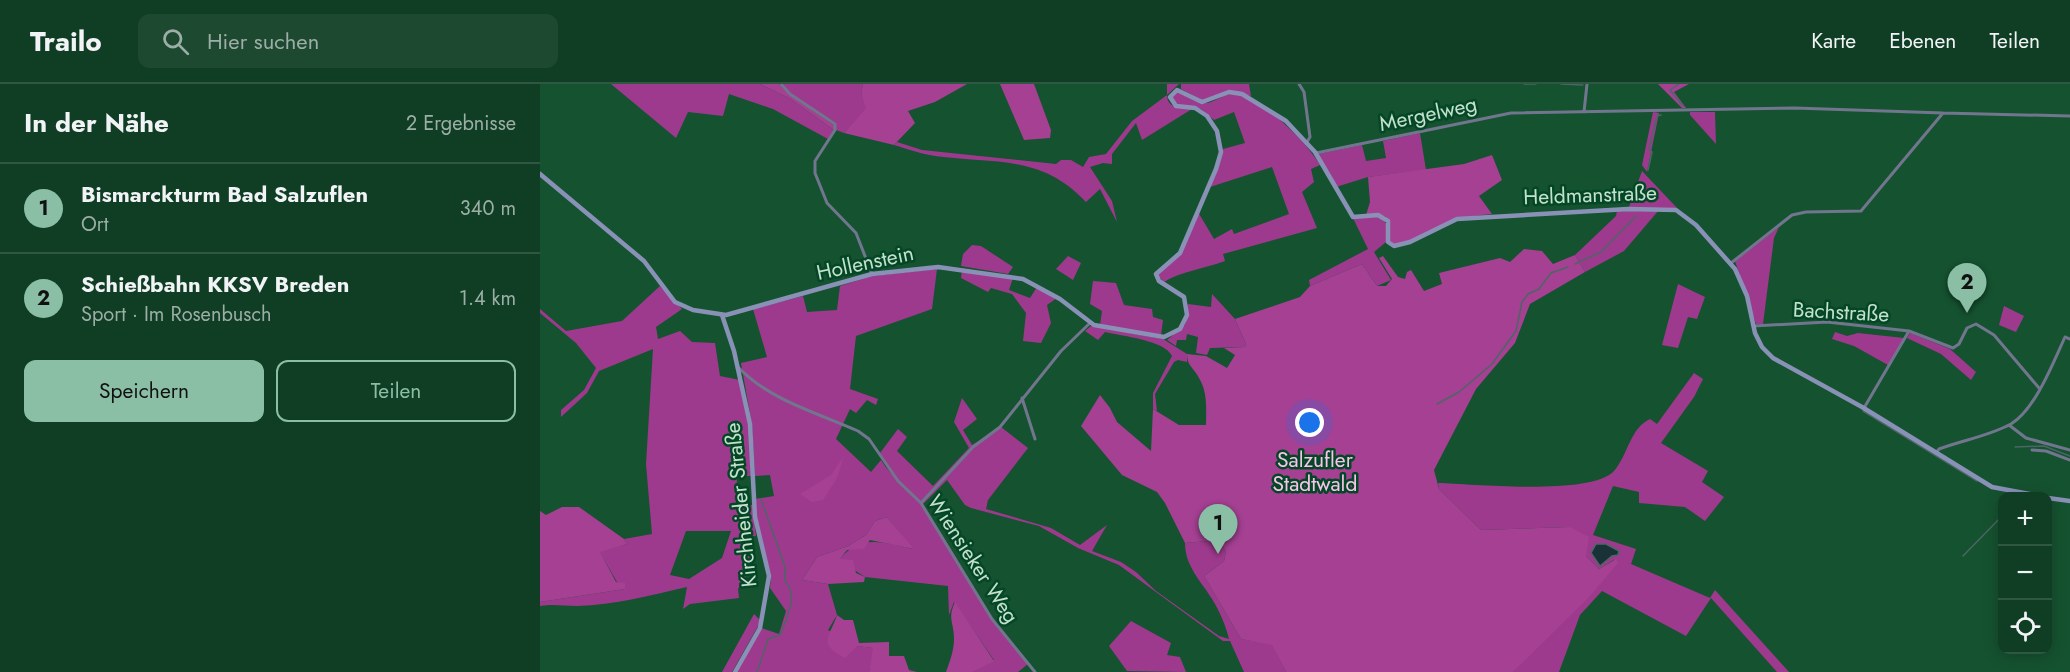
<!DOCTYPE html>
<html lang="de">
<meta charset="utf-8">
<style>
:root{--surface:#103e24;--page:#1e4931;--text:#f1f3f6;--muted:#9caea6;--line:#305741;--accent:#8abfa5}
body{margin:0;font-family:Jost,sans-serif;background:var(--page);color:var(--text)}
.controls{position:absolute;right:18px;bottom:18px;display:grid;overflow:hidden;border-radius:12px;box-shadow:0 3px 15px #0003}
.controls button{width:54px;height:54px;display:grid;place-items:center;padding:0;border:0;border-bottom:2px solid var(--line);background:var(--surface);color:var(--text);font:30px sans-serif}
.you{position:absolute;left:770px;top:339px;width:21px;height:21px;margin:-15px;border:4px solid #fff;border-radius:50%;background:#1a73e8;box-shadow:0 0 0 9px #1a73e833}
.badge{display:grid;place-items:center;width:39px;height:39px;border-radius:50%;background:var(--accent);color:#111;font-size:20px;font-weight:700}
.pin{position:absolute;translate:-50% -50px;filter:drop-shadow(0 2px 3px #0008)}
.pin::after{content:'';position:absolute;top:32px;width:21px;height:18px;background:inherit;clip-path:polygon(0 0,100% 0,50% 100%)}
.list{margin:0;padding:0;list-style:none}
h2{display:flex;justify-content:space-between;align-items:center;height:78px;margin:0;padding:0 24px;font-size:26px}
h2 small{font-size:20px;font-weight:400;color:var(--muted)}
.list li{display:grid;grid-template-columns:39px 1fr auto;gap:18px;align-items:center;box-sizing:border-box;height:90px;padding:0 24px;border-top:2px solid var(--line)}
.list b{display:block;font-size:22px;white-space:nowrap}
.list p{margin:0;font-size:20px;white-space:nowrap;color:var(--muted)}
.list em{font-size:20px;font-style:normal;color:var(--muted)}
.actions{display:flex;gap:12px;padding:18px 24px}
.actions a{flex:1;padding:14px 0;border:2px solid var(--accent);border-radius:12px;text-align:center;font-size:21px;color:var(--accent)}
.actions .main{background:var(--accent);color:#111}
.icon{flex:none;width:33px;height:33px;fill:none;stroke:currentColor;stroke-width:2;stroke-linecap:round;stroke-linejoin:round}
.map{position:relative;flex:none;width:1530px;height:588px;overflow:hidden}
header{display:flex;align-items:center;gap:36px;box-sizing:border-box;height:84px;padding:0 30px;background:var(--surface);border-bottom:2px solid var(--line)}
header strong{font-size:28px}
nav{display:flex;gap:33px;margin-inline-start:auto;font-size:21px}
.search{width:420px;height:54px;background:var(--page);display:flex;align-items:center;gap:15px;box-sizing:border-box;padding:0 21px;border-radius:12px;color:var(--muted);font-size:22px}
main{display:flex}
aside{flex:1;background:var(--surface)}
.map>svg:first-child{display:block}
.green{fill:#9e3a8d;fill-rule:evenodd}
.forest{fill:#a54093}
.water{fill:#183238;stroke:#4c6665;stroke-width:1.5}
.lines{fill:none;stroke-linecap:round;stroke-linejoin:round}
.stream{stroke:#4c6665;stroke-width:1.5}
.minor{stroke:#71768e;stroke-width:3}
.secondary{stroke:#8991b7;stroke-width:4.5}
.labels{text-anchor:middle;stroke-width:5;stroke-linejoin:round;paint-order:stroke}
.street-label{font-size:21px;fill:#c4e1cd;stroke:#044726}
.park-label{font-size:21px;fill:#f9c4ec;stroke:#044726}
</style>
<header>
<strong>Trailo</strong>
<div class="search"><svg class="icon" aria-label="search" viewBox="0 0 24 24"><circle cx="10" cy="10" r="6"/><path d="M15 15l6 6"/></svg>Hier suchen</div>
<nav><a>Karte</a><a>Ebenen</a><a>Teilen</a></nav>
</header>
<main>
<aside>
<h2>In der Nähe<small>2 Ergebnisse</small></h2>
<ul class="list">
<li><span class="badge">1</span><div><b>Bismarckturm Bad Salzuflen</b><p>Ort</p></div><em>340 m</em></li>
<li><span class="badge">2</span><div><b>Schießbahn KKSV Breden</b><p>Sport · Im Rosenbusch</p></div><em>1.4 km</em></li>
</ul>
<div class="actions"><a class="main">Speichern</a><a>Teilen</a></div>
</aside>
<div class="map">
<svg width="1530" height="588" viewBox="0 0 1530 588">
<rect width="100%" height="100%" fill="#155230"/>
<path class="green" d="M71,0H220L249,14L294,46L288,55L233,25L189,10L183,32L148,28L136,54Z
M242,0H323L321,9L327,24L304,49L296,46V39L249,10Z
M627,0H639L627,11C627,25 642,24 652,25L602,56L596,39L572,70V80L563,79L550,83L572,117L577,138L560,105L546,118C501,70 454,80 395,72C381,70 368,65 354,61L357,58L382,66L516,80L521,76H531L543,83L549,73L566,70L592,37L627,11Z
M641,0H709L711,12L689,7L662,16L641,5Z
M637,8C647,12 660,22 671,18C679,15 684,10 693,10C721,12 766,57 780,81L771,85L774,98L762,108L777,144L683,170L685,177C664,185 641,187 624,198L618,192L619,188L640,170L658,128L674,155L692,145L694,150L749,130L732,83L670,103L683,65L705,59L694,28L674,36L661,25L637,21L632,13Z
M1113,28L1119,29L1107,88L1102,81Z
M1150,28H1175L1176,60L1150,31Z
M880,49L886,86L828,93L796,103L778,70L822,61L826,77L846,74L843,57Z
M1102,87L1138,125L1089,123Z
M1119,126L1084,167L1045,188L1035,171L1076,132L1077,127Z
M838,132L848,141L846,158L834,168L851,196L837,202L822,180L770,202L769,196L828,165L813,134Z
M1239,143L1234,154L1223,240H1216L1195,177Z
M432,161L441,162L473,183L468,190L421,182L423,170Z
M528,172L541,179L533,196L516,185Z
M397,185L392,225L316,252L310,305L338,315L336,321L327,316L316,329L310,325L296,355L331,388L341,376C352,394 369,404 381,420C420,472 443,532 488,580L478,588H433L454,576L414,518L409,531L408,502L325,493L299,476C321,449 344,459 373,465L347,433L335,437L326,451L308,462L277,473L262,496L288,500L297,531L288,546L317,562L334,564L329,588H197L221,544L239,550L246,527L230,504L231,493L219,453L215,415L234,412L230,391L215,392L212,341L201,279L227,273L213,225L263,212L267,228L297,226L300,202L332,192Z
M422,186L473,194L469,206L490,214L497,203L517,214L507,221L511,239L501,259L483,257L486,229L472,210L451,204L448,208L421,194Z
M553,197L576,199L584,221L612,225L613,233L623,236L621,251L560,241L562,227L550,220Z
M1138,200L1165,213L1157,235L1148,233L1138,264L1122,261Z
M120,202L142,225L116,243L118,255L140,247L152,258L175,259L180,292L200,296L209,341L211,392H197L196,421H213L216,452H212L209,488L198,505L199,514L150,520L143,525L147,503C112,511 74,521 37,522C23,522 15,520 0,522V518L85,505L77,498L59,467L87,460L84,455L112,450L106,380L113,265L59,287L47,309L21,333V326L44,306L56,284L36,259L0,229V225L26,247L82,237ZM146,447H191L182,474L149,495L130,491Z
M672,210L695,235L706,260L705,263L670,264L667,271L656,269L658,253L647,250L646,256H637L636,262L627,256L645,241L648,220L671,223Z
M1464,222L1484,232L1476,248L1459,241Z
M551,242L623,255L647,270V278L638,276L634,278L615,310L617,327L613,325V309L632,272C625,256 581,252 565,248L558,256L545,247Z
M1295,248L1307,252L1318,249L1364,254L1348,281L1314,262L1292,255Z
M1370,249L1410,265L1436,288L1431,296L1401,270L1367,254Z
M1154,289L1163,295L1154,313L1121,359L1168,387L1162,398L1184,413L1165,437L1145,423L1099,419V408L1073,402L1053,451L1096,465L1091,480L1170,514L1175,506L1249,588H1237L1171,514L1146,552L1062,507L1040,531L1019,588H973L1075,475L1059,485L1046,472L1030,443L941,446L899,405L898,399C934,400 1051,412 1074,387C1088,371 1090,344 1110,335L1117,340Z
M422,314L437,335L423,346L432,361L461,343L488,364L448,416L446,425L511,444L540,461L567,441L552,467L581,478L596,488L616,507L679,552L689,555C686,542 679,526 672,515C661,497 645,482 645,459L679,456L686,468L684,477L664,492L701,555L732,560L746,588H704L690,557H683L579,481L538,464L499,442L431,424L425,421L407,396L383,420L359,397L340,369L358,345L367,353L357,367L393,402L429,364L414,338Z
M214,530L221,537L192,588H182Z
M591,537L631,559L627,571L640,573L646,588L587,587L569,562Z"/>
<path class="forest" d="M220,0H239L249,10L294,41V46L249,14Z
M323,0H427L395,18L368,27L375,39L354,61L304,49L326,24L321,9Z
M460,0H494L511,46L510,54L484,56Z
M1118,0H1149L1134,8L1146,24H1142Z
M952,71L962,96L939,112L952,130L916,134L869,157L854,161L849,156L850,141L845,132L826,131L830,118L828,93L924,80Z
M984,165L1002,167L1013,180L1035,171L1045,188L990,220L975,259L936,305L894,386L899,405L941,446L1030,443L1049,453L1046,472L1059,485L1076,475L1078,479L1049,513L973,588H746L732,561L701,555L664,492L684,477L686,468L679,456L645,459L625,419L617,408L582,391L541,342L560,311L570,324L577,338L611,367L613,325L639,341H666C666,325 668,309 659,294C654,284 647,282 647,270L666,272L687,284L695,271L684,264L705,263L706,260L695,235L760,213L770,202L822,180L837,202H846L852,195L839,174L843,172L858,193L865,195L867,188L871,186L884,207L902,200L899,189L960,174L970,178Z
M304,372L297,394L283,416L272,418L260,410L291,391Z
M22,423H39L84,455L87,460L60,468L76,498L85,499V505L0,518V427L6,431Z
M347,433L374,465L330,456L324,465L307,466L300,475L313,476L316,489L325,493L324,498L288,500L262,496L277,473L308,462L326,451L335,437Z
M415,518L454,577L433,588H406C410,577 414,566 414,555C414,538 407,535 415,518Z
M297,531L304,536H313L319,559L349,558V572H364L369,586L377,588H329L333,564L317,562L305,574C276,560 291,551 297,531Z"/>
<path class="water" d="M1056,460H1066L1079,467L1078,471L1072,472L1060,482L1051,469Z"/>
<g class="lines">
<path class="stream" d="M984,0H996
M1021,0L1043,1
M1139,0L1130,6L1143,22
M1108,86L1112,68L1109,65L1117,32L1121,31
M1035,180L1061,168L1096,132
M897,320L919,308L952,280L976,247L982,218L988,210L999,205L1011,189L1028,183
M1323,327L1437,397
M1475,363L1504,362L1530,372
M1423,472L1462,432
M217,588L228,555L240,551C246,536 259,511 245,497V483L221,415"/>
<path class="minor" d="M241,0L250,10L295,40V46L275,77V89L287,119L316,149L332,190
M759,0L764,8L770,53L767,58
M1044,28L1047,0
M776,69L971,29L1255,24L1403,29
M1191,179L1252,131L1266,128L1321,127L1403,29L1530,32
M1213,242L1287,238L1369,247L1413,264L1419,260L1427,244L1436,240L1454,251L1499,304
M198,283C229,316 278,329 318,347L329,355L358,397L381,419L452,535L495,588
M482,314L495,355
M1324,324L1369,247
M1469,341L1486,354L1530,366
M1492,366L1506,367L1530,376
M1396,369L1399,365C1423,356 1449,352 1471,340C1495,326 1514,277 1525,253L1530,255
M381,419L433,363L460,343L521,267L550,239"/>
<path class="secondary" d="M0,90L104,177L135,218L153,226L186,231L332,190L398,183L483,195L520,215L554,241L624,253L640,245L647,231L644,213L619,197L616,190L640,169L676,85L681,68L677,47L667,32L655,24L636,22L630,13L637,6L662,18L689,8L702,10L746,37L775,68L813,133L838,131L848,137V158L854,162L870,158L917,135L1088,125L1136,126L1156,141L1195,185L1207,212L1215,249L1222,263L1233,274L1322,323L1452,403L1500,412
M182,231L194,267L210,340L215,433L229,492L220,544L195,588
M1508,414L1530,417"/>
</g>
<g class="labels">
<g class="street-label">
<text transform="translate(888 30) rotate(-12)" y="7">Mergelweg</text>
<text transform="translate(1050 111) rotate(-2)" y="7">Heldmanstraße</text>
<text transform="translate(325 179) rotate(-12)" y="7">Hollenstein</text>
<text transform="translate(1301 228) rotate(3)" y="7">Bachstraße</text>
<text transform="translate(201 421) rotate(-96)" y="7">Kirchheider Straße</text>
<text transform="translate(433 475) rotate(57)" y="7">Wiensieker Weg</text>
</g>
<g class="park-label">
<text x="775" y="383">Salzufler<tspan x="775" dy="24">Stadtwald</tspan></text>
</g>
</g>
</svg>
<div class="controls">
<button>+</button>
<button>−</button>
<button><svg class="icon" aria-label="locate" viewBox="0 0 24 24"><circle cx="12" cy="12" r="6"/><path d="M12 2v4M12 18v4M2 12h4M18 12h4"/></svg></button>
</div>
<div class="you"></div>
<div class="pin badge" style="left:678px;top:470px">1</div>
<div class="pin badge" style="left:1427px;top:229px">2</div>
</div>
</main>
